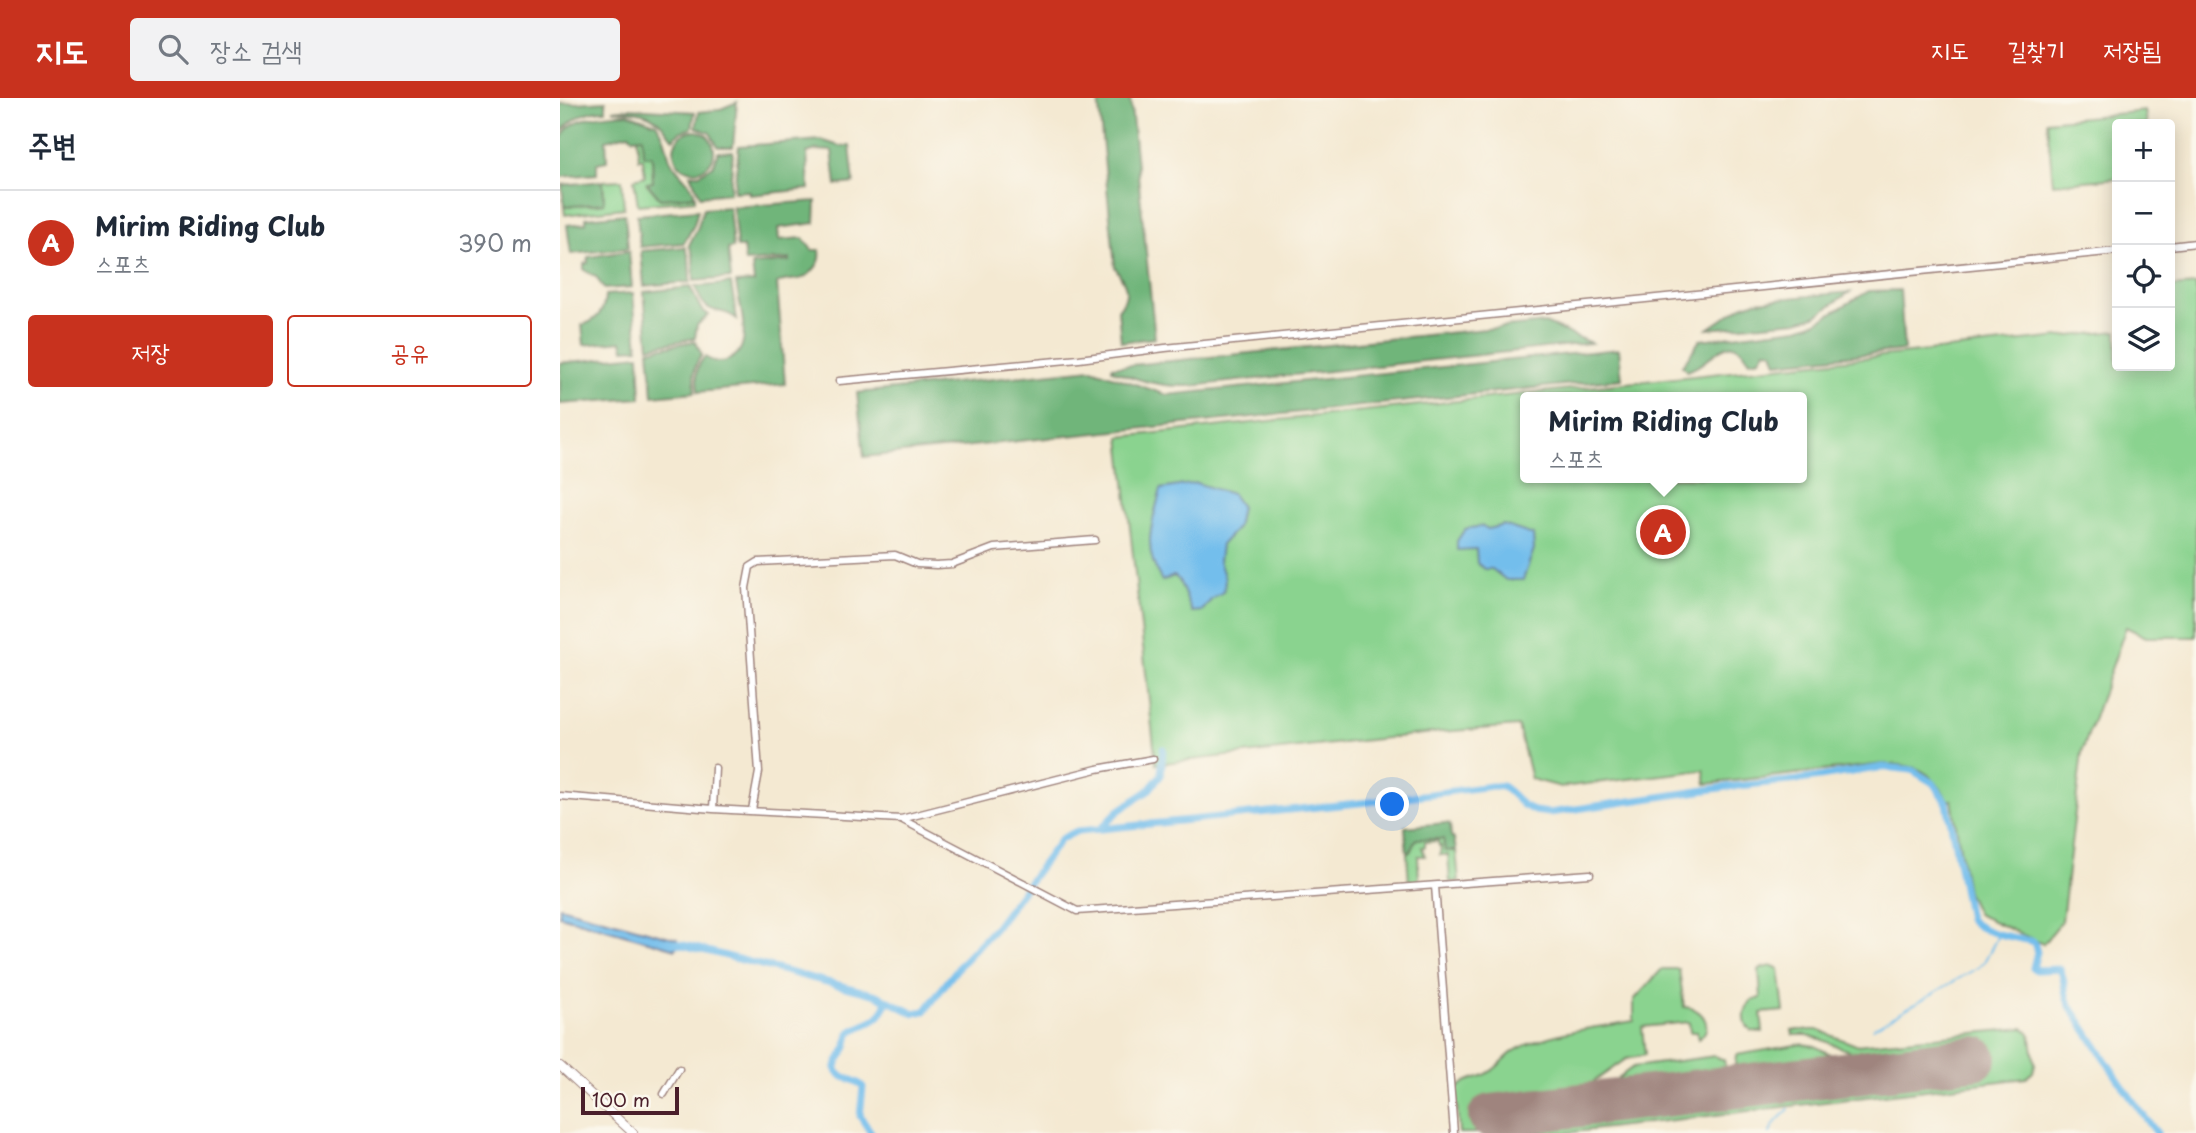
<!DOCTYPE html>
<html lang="ko">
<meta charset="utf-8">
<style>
:root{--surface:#fff;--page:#f2f2f3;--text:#1f2937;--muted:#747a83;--line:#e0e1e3;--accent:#c8321e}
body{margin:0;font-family:"Playpen Sans","Poor Story",sans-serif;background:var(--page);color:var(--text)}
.controls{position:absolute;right:21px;top:21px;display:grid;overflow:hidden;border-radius:7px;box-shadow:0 4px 18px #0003}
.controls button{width:63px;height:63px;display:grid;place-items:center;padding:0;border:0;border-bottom:2px solid var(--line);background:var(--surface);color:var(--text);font:35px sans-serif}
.scale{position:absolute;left:21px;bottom:18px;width:98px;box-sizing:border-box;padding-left:7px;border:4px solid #4a1f2b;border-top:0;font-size:19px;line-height:24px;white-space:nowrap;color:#4a1f2b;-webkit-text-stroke:5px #fbf7ec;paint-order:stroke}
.you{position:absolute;left:833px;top:707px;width:24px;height:24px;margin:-18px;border:5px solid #fff;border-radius:50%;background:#1a73e8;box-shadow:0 0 0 10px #1a73e833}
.badge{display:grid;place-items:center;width:46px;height:46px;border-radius:50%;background:var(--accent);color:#fff;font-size:23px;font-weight:700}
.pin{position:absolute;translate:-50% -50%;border:4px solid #fff;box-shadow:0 2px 7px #0006}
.popup{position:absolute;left:960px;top:294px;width:287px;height:91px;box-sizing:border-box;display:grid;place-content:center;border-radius:7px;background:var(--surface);filter:drop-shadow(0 2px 5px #0005);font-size:23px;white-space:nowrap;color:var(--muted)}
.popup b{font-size:26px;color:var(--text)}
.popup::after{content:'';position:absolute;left:50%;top:100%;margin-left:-14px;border:14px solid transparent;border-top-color:var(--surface)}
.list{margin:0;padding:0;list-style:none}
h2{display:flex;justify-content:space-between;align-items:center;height:91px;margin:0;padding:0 28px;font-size:30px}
h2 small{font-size:23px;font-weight:400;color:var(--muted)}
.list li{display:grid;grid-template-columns:46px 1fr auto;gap:21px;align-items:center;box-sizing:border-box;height:105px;padding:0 28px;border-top:2px solid var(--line)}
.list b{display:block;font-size:26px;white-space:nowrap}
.list p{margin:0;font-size:23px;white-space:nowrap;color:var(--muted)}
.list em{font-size:23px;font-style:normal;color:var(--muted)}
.actions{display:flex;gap:14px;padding:21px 28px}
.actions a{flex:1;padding:16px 0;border:2px solid var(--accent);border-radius:7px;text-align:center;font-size:24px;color:var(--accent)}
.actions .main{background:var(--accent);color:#fff}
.icon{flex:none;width:38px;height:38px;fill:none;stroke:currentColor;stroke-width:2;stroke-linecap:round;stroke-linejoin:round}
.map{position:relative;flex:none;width:1636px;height:1035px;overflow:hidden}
header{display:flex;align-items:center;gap:42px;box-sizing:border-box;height:98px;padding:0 35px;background:var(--accent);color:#fff}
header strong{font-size:33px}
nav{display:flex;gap:38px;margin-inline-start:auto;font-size:24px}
.search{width:490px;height:63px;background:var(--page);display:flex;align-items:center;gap:18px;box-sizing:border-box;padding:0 24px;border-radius:7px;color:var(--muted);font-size:26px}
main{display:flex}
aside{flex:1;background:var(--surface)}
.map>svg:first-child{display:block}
.green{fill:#8ad38f;stroke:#6a795d;stroke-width:2;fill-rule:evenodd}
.forest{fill:#6fb57a;stroke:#5c6a52;stroke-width:2}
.water{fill:#73beec;stroke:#5e6e8c;stroke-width:2}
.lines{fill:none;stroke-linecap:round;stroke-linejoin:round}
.stream{stroke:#73beec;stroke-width:2}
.canal{stroke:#73beec;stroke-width:7}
.runway{stroke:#9f847e;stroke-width:44}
.minor-casing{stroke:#9f847e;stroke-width:9}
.tertiary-casing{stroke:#9f847e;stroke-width:10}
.minor{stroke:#fff;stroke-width:6}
.tertiary{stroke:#fff;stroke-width:8}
</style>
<header>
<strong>지도</strong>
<div class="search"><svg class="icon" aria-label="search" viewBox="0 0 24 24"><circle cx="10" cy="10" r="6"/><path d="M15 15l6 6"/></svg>장소 검색</div>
<nav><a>지도</a><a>길찾기</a><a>저장됨</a></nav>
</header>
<main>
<aside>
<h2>주변<small></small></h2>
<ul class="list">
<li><span class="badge">A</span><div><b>Mirim Riding Club</b><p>스포츠</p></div><em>390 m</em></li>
</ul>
<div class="actions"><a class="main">저장</a><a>공유</a></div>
</aside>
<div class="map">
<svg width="1636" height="1035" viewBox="0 0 1636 1035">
<rect width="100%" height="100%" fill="#fbf7ec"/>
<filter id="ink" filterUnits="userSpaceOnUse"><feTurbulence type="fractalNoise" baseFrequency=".0143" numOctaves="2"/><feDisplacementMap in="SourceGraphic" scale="14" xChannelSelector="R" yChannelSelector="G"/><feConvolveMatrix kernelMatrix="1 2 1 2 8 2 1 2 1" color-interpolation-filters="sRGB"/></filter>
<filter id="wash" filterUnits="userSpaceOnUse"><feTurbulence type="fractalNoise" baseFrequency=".00686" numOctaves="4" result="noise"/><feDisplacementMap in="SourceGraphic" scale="28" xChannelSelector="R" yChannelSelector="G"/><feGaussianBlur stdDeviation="1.57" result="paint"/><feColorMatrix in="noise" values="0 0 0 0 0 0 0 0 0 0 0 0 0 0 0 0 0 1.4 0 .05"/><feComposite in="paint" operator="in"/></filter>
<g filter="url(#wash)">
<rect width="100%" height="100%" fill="#f4e9d2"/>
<path class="green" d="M1585,13L1587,26H1557V80L1493,86L1487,23Z
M77,39H82L92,58L93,84L87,86L100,101L135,98V102L78,107L74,81L85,78L83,61H79Z
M62,82L64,110L5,117L4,109L44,105L43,83Z
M1636,187V539H1586L1566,529L1522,654L1502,823L1483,846L1417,816L1407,794L1392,702H1388C1371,672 1356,666 1323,666L1146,686L1144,672L1001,689L971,681L958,628L881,634L596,666L560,339L1557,233V268H1610V189ZM965,299H1241V380H965Z
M856,741H884L885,753H896L899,783L890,784L888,757H880L881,748H879L878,743L865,744V749H862L865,758H858L859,786L849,787L847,755L850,754Z
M1213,868L1219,871L1224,913L1201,915L1203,934L1191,933C1182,924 1184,913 1191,903L1201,900L1199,872L1201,870Z
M1102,871H1119L1124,909C1142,909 1156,930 1138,941L1137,934H1130L1129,924L1082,929L1085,957L1066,961L1012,999L927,1008L929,1028L1420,971L1417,949L1310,962L1260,941L1248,937H1233L1232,932H1258L1296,947L1463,930L1470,935L1475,966L1473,974L1466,980L1005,1035H899L896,992C906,980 916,982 928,975C940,969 946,957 958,951C992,933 1035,930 1074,923V902Z
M1242,946L1255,948L1277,960L1278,965L1182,977L1177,975L1175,967L1176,957Z
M1155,958L1164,962L1166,974L1161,980L1050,994L1046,989L1073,969Z"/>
<path class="forest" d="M538,0H570L595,240L561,244L558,212C572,195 566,186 555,169Z
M46,3V12C26,12 13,20 0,35V6Z
M177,4L173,49H158L150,35L136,29L139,14L158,12Z
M70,10L135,14L132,30L120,34L113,41C108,36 104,28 98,23C86,13 68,12 53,12Z
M68,15L96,25C107,41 105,46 110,61C116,75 132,83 135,98L100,101L87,85L93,84L92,58H83L82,39L73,40L69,36C60,37 54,41 46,42L47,63L37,65V76L0,79C0,68 0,55 0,45C6,16 46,17 68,15Z
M114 53a20 20 0 1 1 40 0a20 20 0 1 1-40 0Z
M261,42L280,48H290L294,85L276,87L272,53L256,52L247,55L249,91L190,97V93L174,94L179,48Z
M173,53L170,95L140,98L130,76H139L153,68L158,54Z
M43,83L44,105L4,109L2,87Z
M256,103L255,125L218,130L219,142L243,140L252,152H260C261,160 260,164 255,170C242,187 233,178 217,185L225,286L138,294C137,281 134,269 145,259C153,264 163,266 172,260C194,248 179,206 176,185L194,184L192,167L230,163V161L185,164L183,149H177L173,109Z
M169,109L173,150L168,151L171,180L134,183L133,157L129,147L138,129L143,111Z
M138,112L134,127L124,145L80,149L77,117Z
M65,116L68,150L11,156L7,127L26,125V120Z
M125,149L129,159L130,184L84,188L81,153Z
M69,153L72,189L44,191L36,179L24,172V166L28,165V159Z
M171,185V186L177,221C156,205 149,224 135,189Z
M130,189L141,211L149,217L137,227L135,240L89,249L84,194Z
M1340,192L1344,252L1217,265L1213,253L1205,252L1200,261L1190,263L1182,252L1174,247C1154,249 1147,268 1127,273L1122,268L1140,242L1238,230L1256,224L1309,193Z
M1290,194L1255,218L1238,223L1148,231L1182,208L1196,203Z
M73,195L78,250L64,251L62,243L24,247L22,227C37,223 45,212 45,197Z
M985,225L1031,245L631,288C600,289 581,283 552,272V269Z
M135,243L142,257C132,268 134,280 135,294L93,298L89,252Z
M1059,251L1062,281L304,359L297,295L532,271L607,297Z
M79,257L81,300L0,306V265Z
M885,725L890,726L891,738L894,741L896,753H885L883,741H856L850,754L847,755L845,729Z"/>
<path class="water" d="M636,385L672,396L681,409L677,430L661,447L659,463L665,481L664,493L651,502L642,513L632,514L619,482L614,478L602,483C581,449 592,426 601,391Z
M943,427L973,437L974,451L963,482H946L932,471H924L917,465L916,451L897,452V443L905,431L922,428L928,431Z
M0,809L117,841L116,851L0,818Z"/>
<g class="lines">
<path class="stream" d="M1313,930L1419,869L1424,864L1439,836
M1210,1035C1214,1023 1221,1019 1229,1011"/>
<path class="canal" d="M540,731L809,704L931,688H943L963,707L974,713L989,715L1167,689L1240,682L1324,669L1352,672L1373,685L1387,705L1409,821C1424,837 1453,838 1474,844L1477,854L1473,870L1477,872L1500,871C1506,882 1503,897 1510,908C1538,950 1565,995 1597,1035
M108,843L317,897L353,915L365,913L400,867L435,830L501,741L517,733L540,731L558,713L588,693L601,677L603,651
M311,1035L300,1018L303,989C297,982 290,982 282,978C269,970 280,962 284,953C287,948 288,941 289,935C306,923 321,927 327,902"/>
<path class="runway" d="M930,1018L1415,960"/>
</g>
</g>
<g filter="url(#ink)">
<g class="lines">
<g class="minor-casing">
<path id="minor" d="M1610,148L1636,145
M279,283L519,261L605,250L1557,153
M0,698L153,711L341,721L537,671L593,661
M153,711L155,670
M192,712L199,674L186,490L190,469L198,464L335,457L357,466L376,467L392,466L434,450L535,442
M341,721L517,813L1030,776
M875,788L894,1035
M104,996L119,971"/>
</g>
<g class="tertiary-casing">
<path id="tertiary" d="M0,968L73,1035"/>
</g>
<use href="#minor" class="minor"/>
<use href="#tertiary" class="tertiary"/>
</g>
</g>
</svg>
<div class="controls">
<button>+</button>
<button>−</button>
<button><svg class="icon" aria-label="locate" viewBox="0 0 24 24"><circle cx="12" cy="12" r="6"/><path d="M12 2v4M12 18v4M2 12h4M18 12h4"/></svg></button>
<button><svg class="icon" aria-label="layers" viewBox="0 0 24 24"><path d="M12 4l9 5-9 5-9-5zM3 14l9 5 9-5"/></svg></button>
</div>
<div class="scale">100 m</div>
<div class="you"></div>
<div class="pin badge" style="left:1103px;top:434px">A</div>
<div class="popup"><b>Mirim Riding Club</b>스포츠</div>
</div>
</main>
